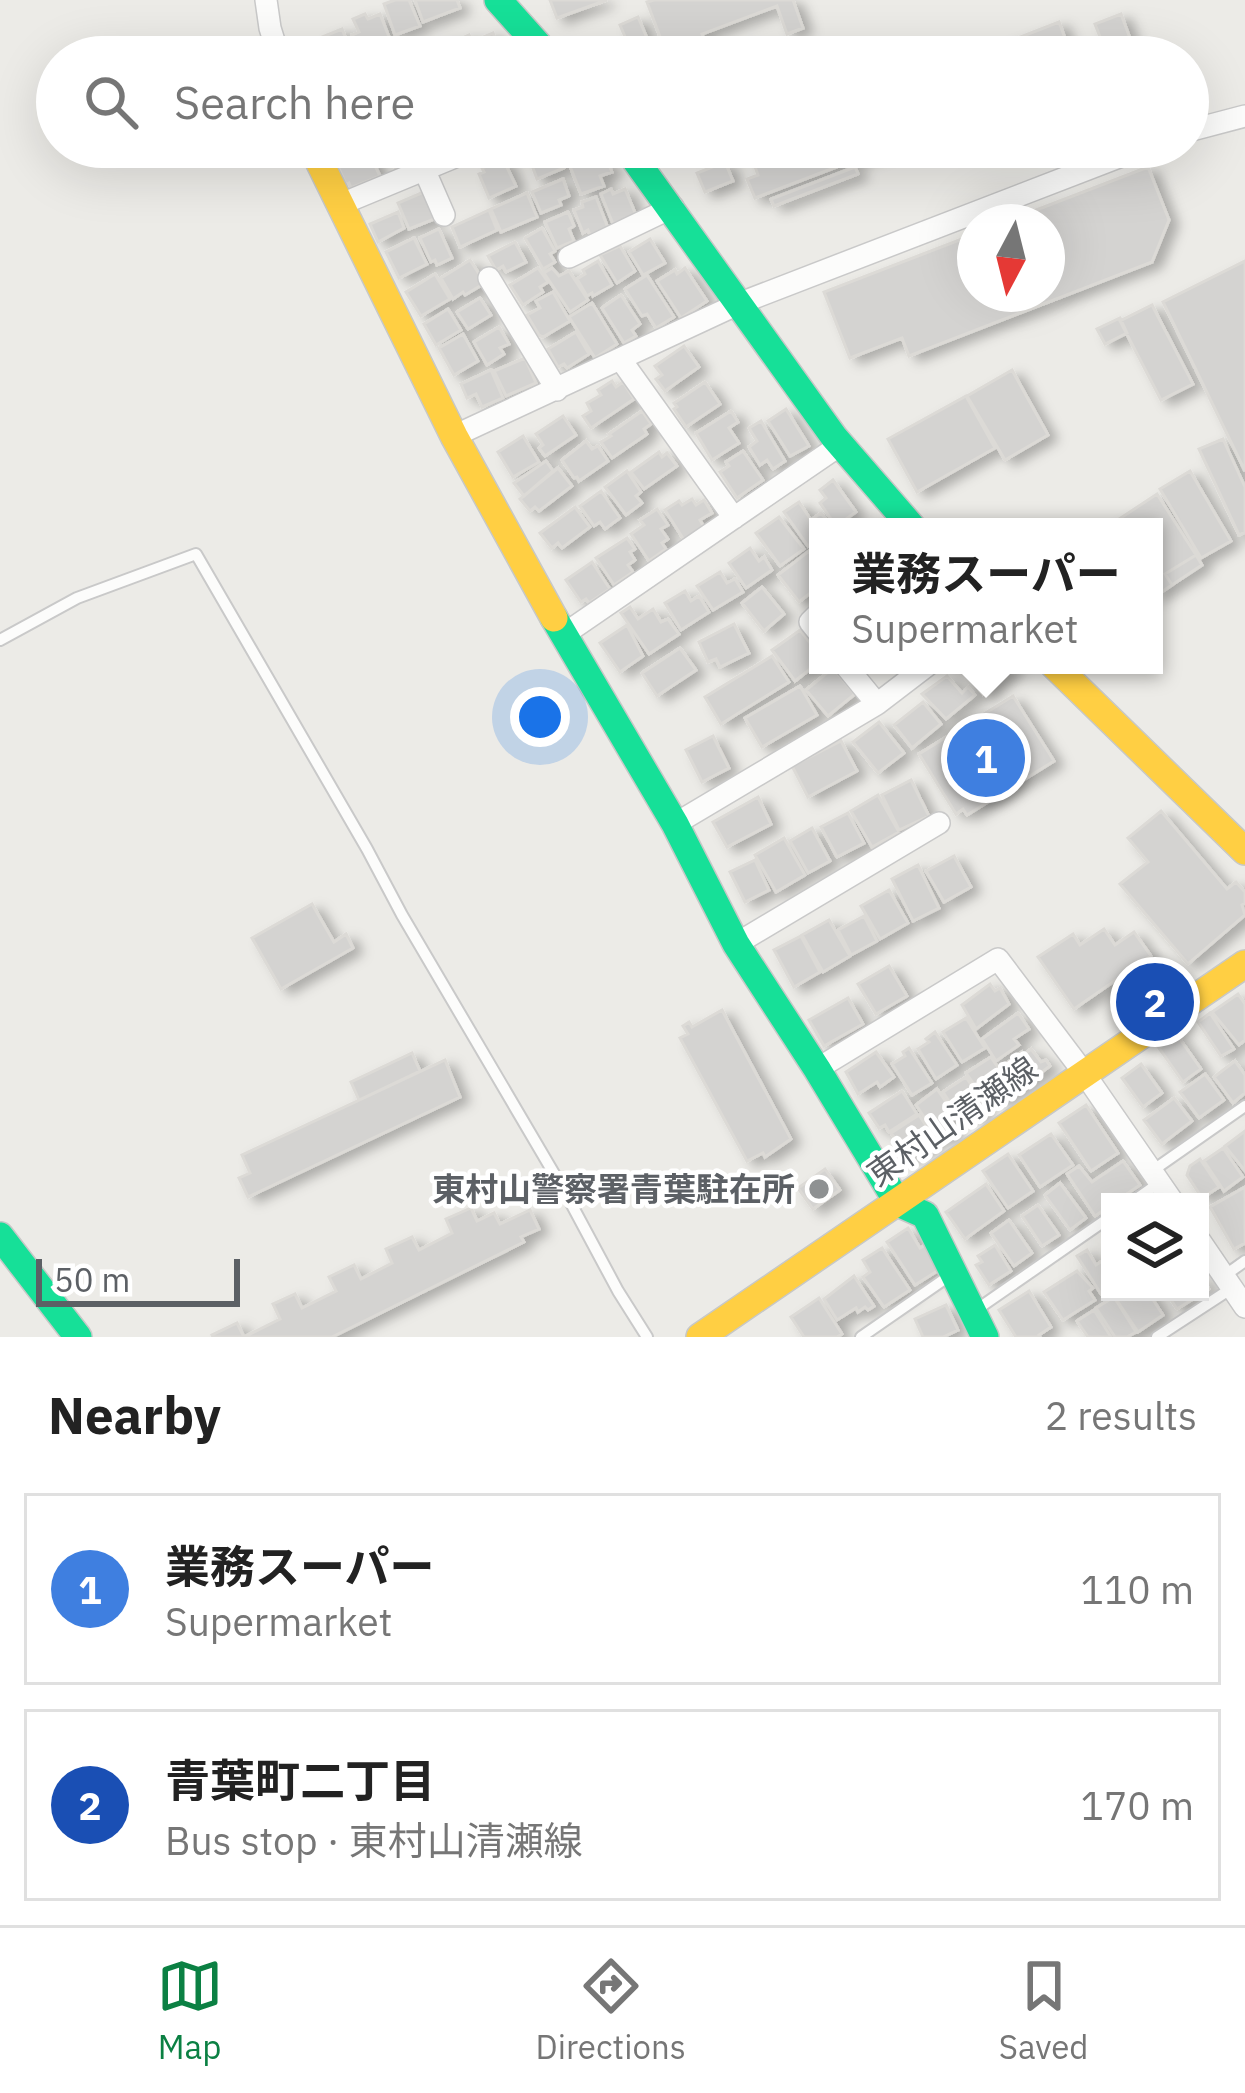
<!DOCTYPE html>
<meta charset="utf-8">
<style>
:root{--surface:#fff;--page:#f6f6f6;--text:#222;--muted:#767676;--line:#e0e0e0;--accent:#0b8043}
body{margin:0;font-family:"IBM Plex Sans","Noto Sans JP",sans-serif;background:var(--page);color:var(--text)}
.controls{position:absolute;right:36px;bottom:36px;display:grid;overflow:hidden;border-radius:0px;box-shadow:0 12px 48px #0002}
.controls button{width:108px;height:108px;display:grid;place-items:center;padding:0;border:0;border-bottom:3px solid var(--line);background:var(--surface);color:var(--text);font:60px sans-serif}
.compass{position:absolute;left:957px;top:204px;width:108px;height:108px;border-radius:50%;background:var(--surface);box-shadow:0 12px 48px #0002;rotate:187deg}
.scale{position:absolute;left:36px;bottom:30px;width:204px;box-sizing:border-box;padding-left:12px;border:6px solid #5c6065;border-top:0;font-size:33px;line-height:42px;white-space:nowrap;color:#5c6065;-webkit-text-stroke:9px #fff;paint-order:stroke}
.you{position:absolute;left:540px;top:717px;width:42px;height:42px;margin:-30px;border:9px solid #fff;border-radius:50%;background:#1a73e8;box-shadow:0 0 0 18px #1a73e833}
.badge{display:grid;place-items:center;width:78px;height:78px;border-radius:50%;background:var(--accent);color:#fff;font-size:39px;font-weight:700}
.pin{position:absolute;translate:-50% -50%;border:6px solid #fff;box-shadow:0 3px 12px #0006}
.popup{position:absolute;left:809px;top:518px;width:354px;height:156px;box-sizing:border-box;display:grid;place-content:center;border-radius:0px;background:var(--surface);filter:drop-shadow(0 3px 9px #0005);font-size:39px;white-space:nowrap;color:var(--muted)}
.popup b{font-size:45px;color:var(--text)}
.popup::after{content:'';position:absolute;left:50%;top:100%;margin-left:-24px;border:24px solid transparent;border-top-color:var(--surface)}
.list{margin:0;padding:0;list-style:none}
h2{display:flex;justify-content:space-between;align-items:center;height:156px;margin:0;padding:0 48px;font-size:51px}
h2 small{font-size:39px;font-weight:400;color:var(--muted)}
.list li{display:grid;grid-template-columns:78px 1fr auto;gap:36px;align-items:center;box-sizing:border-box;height:192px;margin:0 24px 24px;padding:0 24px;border:3px solid var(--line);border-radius:0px}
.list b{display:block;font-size:45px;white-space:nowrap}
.list p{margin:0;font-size:39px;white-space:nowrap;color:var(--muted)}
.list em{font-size:39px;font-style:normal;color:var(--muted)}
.icon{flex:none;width:66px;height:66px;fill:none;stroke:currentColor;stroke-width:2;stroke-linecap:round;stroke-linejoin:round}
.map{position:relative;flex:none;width:1245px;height:1337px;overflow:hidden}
.search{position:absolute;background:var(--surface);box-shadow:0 12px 48px #0002;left:36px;right:36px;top:36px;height:132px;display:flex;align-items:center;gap:30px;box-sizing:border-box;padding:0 42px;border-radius:66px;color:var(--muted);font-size:45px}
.sheet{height:588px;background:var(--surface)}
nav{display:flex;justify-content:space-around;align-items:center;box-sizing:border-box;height:168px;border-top:3px solid var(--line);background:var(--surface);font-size:33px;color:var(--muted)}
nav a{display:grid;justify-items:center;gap:6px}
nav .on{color:var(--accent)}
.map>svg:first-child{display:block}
.building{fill:#d4d3d1;stroke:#dcdad6;stroke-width:3;filter:url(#shadow)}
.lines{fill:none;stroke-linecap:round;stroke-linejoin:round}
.lane-casing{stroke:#c9c9c9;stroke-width:14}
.street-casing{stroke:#c9c9c9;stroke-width:24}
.fast-casing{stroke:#c7c8c7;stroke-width:30}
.slow-casing{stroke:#c7c8c7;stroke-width:30}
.lane{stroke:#fcfcfb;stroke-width:10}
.street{stroke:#fcfcfb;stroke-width:21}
.fast{stroke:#16e098;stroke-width:27}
.slow{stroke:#ffcf43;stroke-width:27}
.poi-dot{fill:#8e9192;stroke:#fff;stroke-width:4.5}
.labels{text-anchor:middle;stroke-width:9;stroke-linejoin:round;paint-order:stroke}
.street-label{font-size:33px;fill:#5c6065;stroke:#fff}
.poi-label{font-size:33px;font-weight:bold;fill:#5c6065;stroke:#fff;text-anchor:end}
</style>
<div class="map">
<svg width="1245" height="1337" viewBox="0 0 1245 1337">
<defs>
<filter id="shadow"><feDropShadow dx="9" dy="5" stdDeviation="6" flood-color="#0004"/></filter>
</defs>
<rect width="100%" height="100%" fill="#ecebe7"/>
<path class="building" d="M395,0H409L420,26L395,35L384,4Z
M415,0H457L460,8L423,22Z
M550,0H607L557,18Z
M654,0H793L803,28L787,34L777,6L702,34L711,57H695L694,53L685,56L680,42L665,50L647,2Z
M365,14L368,19L380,14L389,37L358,49L352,35L359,32L353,19Z
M1121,14L1137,57H1108L1095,24Z
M638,17L650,45L641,50L637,42L629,46L620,25Z
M1059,22L1071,54L1081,51L1084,57H969Z
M342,29L352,54L344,57H318L313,46L324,41L322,37Z
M493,33L501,51L488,57H459L453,42L469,35L472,42Z
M448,39L455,57H425L422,50Z
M388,147H415L421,160L396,170Z
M531,147H556L564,168L537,179L526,149Z
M573,147H591L598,165L607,161L612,172L600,176L604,186L581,194L564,151Z
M748,147H889L755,198L747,179L758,175Z
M369,153L380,176L351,188L349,183L346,185L338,166Z
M503,159L516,186L489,198L479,174L484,172L482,168Z
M725,162L733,181L705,192L697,173Z
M855,167L858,174L774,206L771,199Z
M1148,167L1169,220L1152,262L909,356L902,338L850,358L824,292L975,234V294H1047V222H1005Z
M563,179L569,196L559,200L561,205L541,213L532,192Z
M611,189L613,194L625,189L636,215L613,224L601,194Z
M426,191L437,218L409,229L398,203Z
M527,193L537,217L501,232L491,209Z
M596,197L608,228L590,235L588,230L583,233L574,210L583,207L582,202Z
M489,210L497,230L460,247L452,227Z
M398,212L404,228L378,242L370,224Z
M568,212L574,226L569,229L574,241L557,248L545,222Z
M542,228L555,251L550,254L555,262L543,269L525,238Z
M439,229L452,258L437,265L435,260L431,262L420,238Z
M414,238L427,264L399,278L386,252Z
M650,239L665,263L643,275L629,252Z
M515,242L526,262L506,272L503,266L496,270L488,256Z
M620,246L635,271L617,283L600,255Z
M470,260L485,283L465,295L463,292L453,299L441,278Z
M598,261L612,285L593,296L592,293L587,296L577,279L585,274L583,270Z
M1245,261V471L1163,302Z
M538,268L548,282L540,287L543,292L523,305L510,285Z
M552,268L559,276L569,271L588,300L570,312L544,273Z
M685,268L707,301L681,318L657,281L675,270L677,274Z
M435,274L450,299L421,316L406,292Z
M647,275L674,317L656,328L647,314L642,316L625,289Z
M553,292L570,321L543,337L539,335L527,315L540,308L536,301Z
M621,295L640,324L632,330L636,336L624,343L602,308Z
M480,298L491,315L468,329L457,312Z
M592,303L617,344L595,358L569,317Z
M1152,305L1193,384L1161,400L1120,321Z
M448,309L461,330L436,345L424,324Z
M1120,318L1127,333L1105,344L1097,329Z
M499,327L509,344L500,348L504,354L487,365L474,342Z
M576,332L589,354L567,368L564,364L558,367L548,349Z
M463,334L478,361L454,375L439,348Z
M684,346L699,367L665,391L656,379L662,375L655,366Z
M525,358L536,383L506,396L494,371Z
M491,370L503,398L482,407L476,394L467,398L461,384Z
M1012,370L1048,435L1005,460L967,396Z
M612,381L616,387L623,382L634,399L591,428L583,416L591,411L587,403L601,395L598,390Z
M705,382L720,404L686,427L674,409L677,407L674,403Z
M966,396L995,448L917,492L888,439Z
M786,409L809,446L790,456L768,421Z
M642,411L651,424L644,429L647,434L612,458L601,442L611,436L609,434Z
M731,411L738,422L729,428L739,443L712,460L696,433Z
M563,416L576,435L545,456L539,448L543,445L536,434Z
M761,421L785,461L773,469L767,460L760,465L749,447L757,441L749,428Z
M523,436L539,462L513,477L498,452Z
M1223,439L1245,487V532L1239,535L1199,449Z
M586,441L592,449L598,446L608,461L579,481L577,477L574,478L562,460Z
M743,451L763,480L737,498L720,472L729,466L726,462Z
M659,452L662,457L667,453L677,466L644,489L631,472Z
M546,461L553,471L524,496L514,483Z
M558,468L572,486L539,511L535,507L530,511L520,499Z
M627,471L641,492L636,496L642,503L626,515L605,487Z
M1190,471L1231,541L1201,558L1160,489Z
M833,480L856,512L836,526L820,503L826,498L820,490Z
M601,491L620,518L605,529L600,522L594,526L580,506Z
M1157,494L1196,555L1165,574L1172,585L1154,597V527H1107Z
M692,499L696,505L704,500L712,513L700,520L704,527L684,540L665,510L679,501L682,505Z
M799,502L811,520L821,513L832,527H818V538L808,546L784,512Z
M575,507L590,527L562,548L558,543L552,548L540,533Z
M657,509L668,525L661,529L668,539L662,543L666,549L649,561L631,534L644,525L640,520Z
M779,517L804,549L780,566L756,533Z
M627,538L635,549L630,552L635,560L628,565L633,572L614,585L596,558Z
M750,548L759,561L764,557L772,570L746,588L729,563Z
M809,551L818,563V587L799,602L778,575Z
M1196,555L1202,565L1172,585L1165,574Z
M592,562L610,589L589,603L586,599L581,602L566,580Z
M720,572L727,583L735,579L743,592L713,610L697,586Z
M762,587L784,614L764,631L742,603Z
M685,591L691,601L699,596L709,612L681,630L665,603Z
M630,607L638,619L653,609L661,622L668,619L679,634L649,654L621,613Z
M734,624L749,653L720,667L716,659L708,662L699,642Z
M627,625L643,656L620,672L600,643Z
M800,630L818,653V663L795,681L772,650Z
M680,648L696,670L657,696L642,673Z
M772,656L789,682L721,724L705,697Z
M975,665H1012L1014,668L983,694L968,675Z
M833,668L855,694L828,716L806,690Z
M947,676L962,693L968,687L975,695L946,719L922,694Z
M800,686L817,715L762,747L745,718Z
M1013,696L1054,761L967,815L963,809L956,814L919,754Z
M923,702L941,724L912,748L894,725Z
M879,722L904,753L878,773L853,742Z
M713,736L729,768L702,782L686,750Z
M841,741L857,771L808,797L792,766Z
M911,780L929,816L899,830L882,795Z
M878,795L899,832L872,847L851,811Z
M758,797L771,824L727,847L713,822Z
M1161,811L1227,889L1236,882L1245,892V903L1242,905L1245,915L1188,964L1120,884L1148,862L1128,838Z
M848,813L864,843L837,857L821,827Z
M812,828L830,861L808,873L790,841Z
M784,838L805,875L776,892L755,855Z
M954,856L971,887L944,902L926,871Z
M755,860L769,890L745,902L730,872Z
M918,865L939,908L913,921L892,879Z
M889,890L908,923L880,939L861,906Z
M312,904L334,942L346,934L353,948L281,989L252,938Z
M864,916L877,941L851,955L838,930Z
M829,920L850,956L823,972L802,935Z
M1104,929L1115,945L1134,932L1151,956L1074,1009L1038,957L1073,934L1080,945Z
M801,936L820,972L794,987L774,950Z
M889,966L907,996L876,1014L858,984Z
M990,984L995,991L1000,988L1009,1004L976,1029L962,1005Z
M1238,994L1245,1004V1040L1239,1045L1212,1012Z
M848,998L863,1024L824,1046L809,1020Z
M722,1010L791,1139L765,1157L763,1153L747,1161L680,1038L688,1034L683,1026L689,1022L692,1027Z
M1018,1013L1029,1029L1014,1039L1019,1045L996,1061L982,1039Z
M1210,1013L1234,1049L1223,1055L1221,1056L1198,1022Z
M966,1018L985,1048L962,1062L943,1032Z
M935,1032L957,1065L936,1079L918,1049L929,1042L926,1039Z
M1177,1035L1201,1069L1183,1082L1159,1048Z
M909,1048L932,1083L912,1095L892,1064L905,1056L903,1052Z
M1031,1049L1041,1062L1046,1060L1050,1066L1018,1090L1000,1068L1022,1052L1024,1055Z
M876,1052L894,1077L880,1087L877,1082L858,1094L846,1072Z
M412,1053L420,1071L359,1100L351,1082Z
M991,1057L1015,1093L999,1102L990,1088L981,1094L966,1073Z
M445,1060L460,1097L248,1197L239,1178L250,1173L242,1155Z
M1235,1061L1245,1075V1093L1233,1103L1214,1077Z
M1141,1064L1162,1093L1143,1107L1122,1078Z
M1205,1074L1224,1100L1199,1118L1180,1092Z
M966,1077L985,1106L979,1109L983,1115L977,1119L973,1113L969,1115L962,1104L954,1109L943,1092Z
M937,1089L953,1112L945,1117L955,1133L947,1139L944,1134L938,1138L916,1105Z
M902,1091L917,1114L889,1132L885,1125L879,1128L869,1113Z
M1174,1098L1192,1121L1162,1144L1144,1120Z
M1086,1105L1118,1153L1091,1171L1059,1123Z
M919,1115L936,1141L909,1158L891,1133Z
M1245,1131V1171L1225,1146Z
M1051,1134L1073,1165L1040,1187L1019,1155Z
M1223,1148L1243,1177L1224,1191L1204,1161Z
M1008,1154L1033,1191L1008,1208L983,1171Z
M1200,1159L1219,1187L1202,1198L1187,1175L1190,1166Z
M1123,1161L1140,1185L1115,1202H1110V1206L1095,1216L1067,1174L1079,1166L1092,1182Z
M825,1169L840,1190L813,1209L798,1188Z
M1060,1183L1086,1218L1070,1230L1045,1195Z
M986,1184L1004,1211L965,1239L946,1212Z
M1245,1187V1243L1234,1249L1210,1207Z
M1038,1205L1059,1235L1042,1246L1022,1216Z
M471,1208L477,1221L494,1213L500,1224L530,1210L539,1229L521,1237L524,1242L332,1337H213L212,1335L237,1323L244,1337L280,1319L273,1304L295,1294L302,1308L336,1291L329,1277L354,1265L361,1279L392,1263L386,1249L412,1237L419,1250L452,1233L446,1219Z
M1009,1220L1032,1253L1014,1266L991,1233Z
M908,1228L920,1248L927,1244L942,1268L915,1285L887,1242Z
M995,1245L1011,1271L989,1285L976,1265L982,1262L978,1256Z
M882,1248L910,1290L884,1307L863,1277L870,1272L863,1260Z
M1087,1250L1096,1265L1110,1256V1288L1101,1294L1077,1256Z
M1077,1271L1093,1288L1089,1291L1095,1300L1063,1320L1044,1292Z
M1200,1274L1209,1289L1177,1309L1166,1292H1200Z
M854,1276L874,1306L868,1310L865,1307L858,1312L856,1308L837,1320L824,1299Z
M1029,1291L1051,1327L1039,1335L1040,1337H1016L999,1310Z
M1121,1292H1148L1163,1315L1138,1332L1114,1296Z
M1114,1297L1136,1332L1127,1337H1115L1096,1308Z
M819,1298L842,1334L837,1337H804L791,1317Z
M946,1305L958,1330L943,1337H923L915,1319Z
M1094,1310L1111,1337H1088L1077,1321Z"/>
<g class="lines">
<g class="lane-casing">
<path id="lane" d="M0,640L77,598L196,554L367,849L402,915L566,1194L618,1291L647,1337
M1152,1171L1245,1106
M1132,1202L1159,1183
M1224,1276L1245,1261
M976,1310L1110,1217
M861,1337L952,1274
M1157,1337L1232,1288"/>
</g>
<g class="street-casing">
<path id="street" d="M266,0L270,28L279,57
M1188,131L1245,116
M424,169L444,215
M339,205L479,147
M569,257L673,207
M489,278L557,390
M621,360L734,518
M454,436L738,304L1145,147
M818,614L810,622L818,632
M563,635L840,445
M845,665L877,704L928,665
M675,824L877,704
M736,944L939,823
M817,1069L998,959L1084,1073L1173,1202
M1200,1241L1245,1307"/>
</g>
<g class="fast-casing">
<path id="fast" d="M498,0L549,57
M626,147L834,437L912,527
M554,618L675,824L736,944L817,1069L898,1203L925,1215L985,1337
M0,1236L78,1337"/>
</g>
<g class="slow-casing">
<path id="slow" d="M312,147L454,436L554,618
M1054,665L1245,851
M700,1337L1245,964"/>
</g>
<use href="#lane" class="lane"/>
<use href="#street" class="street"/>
<use href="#fast" class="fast"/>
<use href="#slow" class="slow"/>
</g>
<circle class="poi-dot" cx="819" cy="1189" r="12"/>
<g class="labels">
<g class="street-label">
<text transform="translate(952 1121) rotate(-35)" y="12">東村山清瀬線</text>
</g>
<g class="poi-label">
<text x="795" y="1201">東村山警察署青葉駐在所</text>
</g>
</g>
</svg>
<div class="controls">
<button><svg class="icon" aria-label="layers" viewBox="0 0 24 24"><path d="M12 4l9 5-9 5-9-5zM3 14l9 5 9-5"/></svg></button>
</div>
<svg class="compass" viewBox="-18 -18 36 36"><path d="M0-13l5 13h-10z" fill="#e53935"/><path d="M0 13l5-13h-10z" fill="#767676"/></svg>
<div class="scale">50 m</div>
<div class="you"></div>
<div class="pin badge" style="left:986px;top:758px;background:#3f7fe0">1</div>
<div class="popup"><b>業務スーパー</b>Supermarket</div>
<div class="pin badge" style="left:1155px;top:1002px;background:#1a4fb4">2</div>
<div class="search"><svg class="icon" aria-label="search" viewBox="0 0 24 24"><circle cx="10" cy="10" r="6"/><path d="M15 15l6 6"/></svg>Search here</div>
</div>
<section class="sheet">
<h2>Nearby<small>2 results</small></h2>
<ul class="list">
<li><span class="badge" style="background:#3f7fe0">1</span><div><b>業務スーパー</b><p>Supermarket</p></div><em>110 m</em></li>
<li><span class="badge" style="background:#1a4fb4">2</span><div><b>青葉町二丁目</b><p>Bus stop · 東村山清瀬線</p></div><em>170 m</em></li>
</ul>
</section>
<nav>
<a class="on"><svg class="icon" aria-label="map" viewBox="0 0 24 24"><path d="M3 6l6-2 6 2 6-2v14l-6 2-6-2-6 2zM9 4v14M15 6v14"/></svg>Map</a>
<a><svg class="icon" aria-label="directions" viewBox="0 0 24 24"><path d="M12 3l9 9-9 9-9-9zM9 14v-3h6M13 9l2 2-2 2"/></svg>Directions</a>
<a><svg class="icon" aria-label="saved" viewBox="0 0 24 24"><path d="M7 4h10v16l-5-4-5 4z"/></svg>Saved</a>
</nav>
